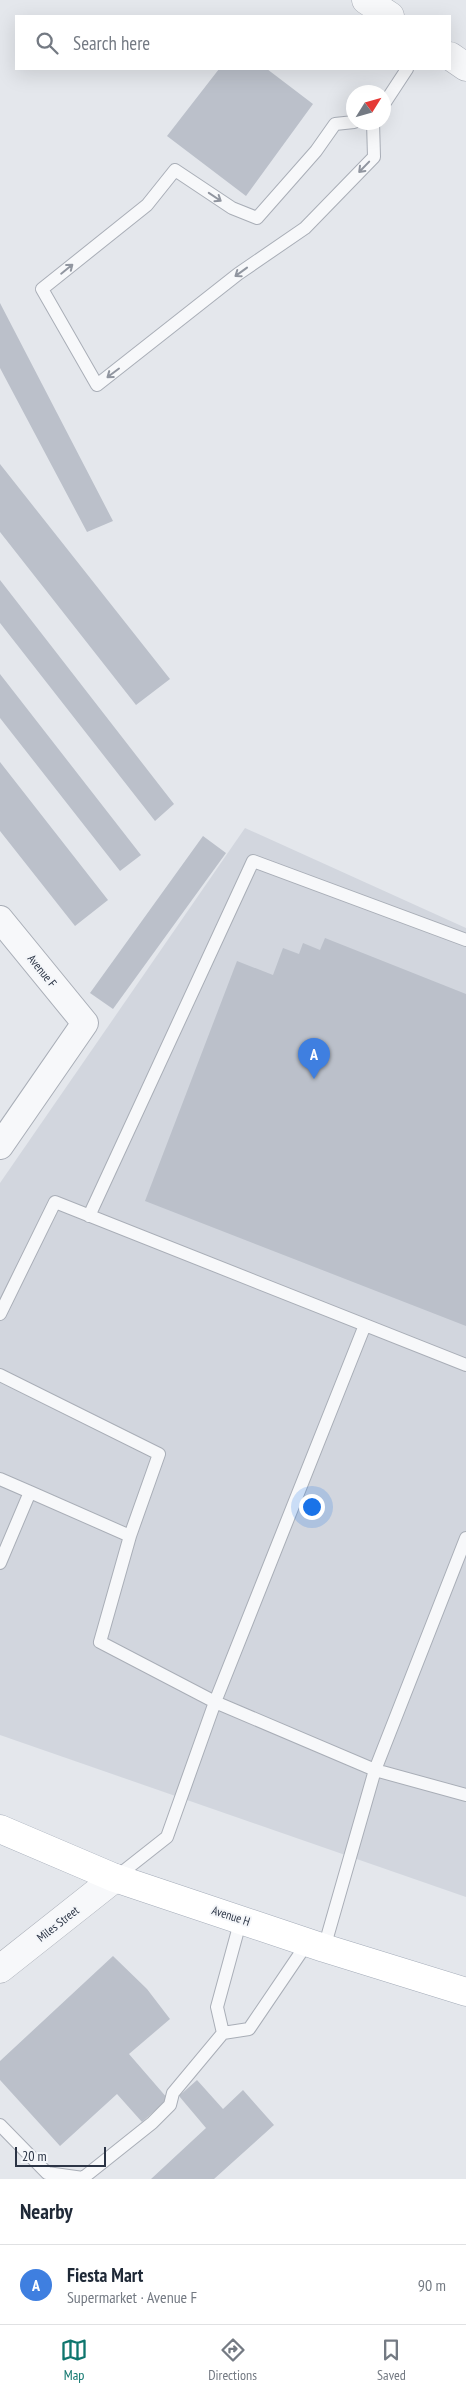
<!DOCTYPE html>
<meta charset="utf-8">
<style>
:root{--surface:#fff;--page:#f6f6f7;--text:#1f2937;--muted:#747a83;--line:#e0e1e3;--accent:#0f766e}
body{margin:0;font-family:"PT Sans Narrow",sans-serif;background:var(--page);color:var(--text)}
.compass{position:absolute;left:346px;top:85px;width:45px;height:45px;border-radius:50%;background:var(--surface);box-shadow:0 5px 20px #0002;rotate:53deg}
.scale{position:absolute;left:15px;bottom:12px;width:91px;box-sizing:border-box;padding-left:5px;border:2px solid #2b3445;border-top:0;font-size:14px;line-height:18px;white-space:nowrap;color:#2b3445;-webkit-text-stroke:4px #f4f6f9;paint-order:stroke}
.you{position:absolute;left:311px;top:1506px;width:18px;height:18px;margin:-12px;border:4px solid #fff;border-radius:50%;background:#1a73e8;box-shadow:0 0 0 8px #1a73e833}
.badge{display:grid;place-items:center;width:32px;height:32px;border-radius:50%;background:var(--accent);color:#fff;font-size:16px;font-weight:700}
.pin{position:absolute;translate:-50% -41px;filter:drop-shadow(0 1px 2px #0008)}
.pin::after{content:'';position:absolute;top:26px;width:18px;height:15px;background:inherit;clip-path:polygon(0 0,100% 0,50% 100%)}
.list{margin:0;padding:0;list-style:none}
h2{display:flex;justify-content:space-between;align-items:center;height:65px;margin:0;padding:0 20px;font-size:21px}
h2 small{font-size:16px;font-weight:400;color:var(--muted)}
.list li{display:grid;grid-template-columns:32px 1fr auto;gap:15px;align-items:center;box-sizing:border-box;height:80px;padding:0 20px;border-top:1px solid var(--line)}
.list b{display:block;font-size:19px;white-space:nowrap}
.list p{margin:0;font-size:16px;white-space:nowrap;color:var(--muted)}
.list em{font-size:16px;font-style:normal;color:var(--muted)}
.icon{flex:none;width:28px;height:28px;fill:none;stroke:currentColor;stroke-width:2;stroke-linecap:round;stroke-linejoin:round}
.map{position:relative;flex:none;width:466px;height:2179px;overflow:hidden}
.search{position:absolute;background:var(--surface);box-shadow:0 5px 20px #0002;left:15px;right:15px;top:15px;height:55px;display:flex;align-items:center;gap:12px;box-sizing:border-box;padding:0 18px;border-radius:0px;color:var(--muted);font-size:19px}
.sheet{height:145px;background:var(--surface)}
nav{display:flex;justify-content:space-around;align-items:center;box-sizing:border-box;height:70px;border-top:1px solid var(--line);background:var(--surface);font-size:14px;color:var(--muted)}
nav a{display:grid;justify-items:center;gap:2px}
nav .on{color:var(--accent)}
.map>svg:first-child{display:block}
.built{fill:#d2d6de}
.building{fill:#bbc0ca}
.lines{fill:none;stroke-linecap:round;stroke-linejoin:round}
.service-casing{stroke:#a9aeb7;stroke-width:14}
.minor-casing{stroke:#a9aeb7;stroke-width:28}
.tertiary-casing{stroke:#a9aeb7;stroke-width:29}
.primary-casing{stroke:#a3abb8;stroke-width:29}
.service{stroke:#f7f8fa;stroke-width:12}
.minor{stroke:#f7f8fa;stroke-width:26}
.tertiary{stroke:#f7f8fa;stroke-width:28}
.primary{stroke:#fff;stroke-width:28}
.oneway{stroke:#9196a0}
.labels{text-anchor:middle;stroke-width:4;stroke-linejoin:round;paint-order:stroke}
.street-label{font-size:12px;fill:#2b3445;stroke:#f4f6f9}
</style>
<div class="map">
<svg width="466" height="2179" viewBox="0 0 466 2179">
<rect width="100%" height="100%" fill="#e4e7ec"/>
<path class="built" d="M245,828L466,928V1897L0,1735V1183Z"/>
<path class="building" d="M219,69H267L313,104L246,196L167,136Z
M0,303L113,521L87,532L0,368Z
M0,464L170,679L136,705L0,532Z
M0,580L174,804L155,821L0,623Z
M0,674L141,855L120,871L0,718Z
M0,762L108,900L75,926L0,831Z
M203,836L226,853L113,1009L90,993Z
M325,938L466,994V1326L145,1201L237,961L273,975L283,948L299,954L303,943L320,950Z
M113,1956L147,1989L170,2019L129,2054L168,2099L142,2122L117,2094L60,2146L0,2080V2061Z
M197,2080L223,2109L243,2090L274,2125L214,2179H151L206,2128L179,2096Z"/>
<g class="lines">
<g class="service-casing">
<path id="service" d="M384,104L407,69
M354,122L335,124L316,151L257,218L232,208L175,170L147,205L42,289L97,385L238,274L305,228L374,157L373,122
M89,1216L253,861L466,940
M0,1314L55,1202L466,1365
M0,1375L159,1454L130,1536L100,1642L215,1702L375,1770L466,1795
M0,1479L30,1492
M0,1563L30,1492L130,1536
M115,1878L167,1837L215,1702L365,1325
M324,1948L375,1770L466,1538
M223,2033L217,2007L241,1919
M0,2125L47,2173L83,2178L152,2123L170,2105L173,2093L223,2033L249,2029L308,1942"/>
</g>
<g class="minor-casing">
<path id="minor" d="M0,919L85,1023L0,1146"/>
</g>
<g class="tertiary-casing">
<path id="tertiary" d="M366,0L390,16
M450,56L466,67
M0,1969L115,1878"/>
</g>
<g class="primary-casing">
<path id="primary" d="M0,1829L115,1878L324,1948L466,1992"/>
</g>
<use href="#service" class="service"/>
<use href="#minor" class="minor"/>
<use href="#tertiary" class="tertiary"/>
<use href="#primary" class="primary"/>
</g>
<defs><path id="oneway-shaft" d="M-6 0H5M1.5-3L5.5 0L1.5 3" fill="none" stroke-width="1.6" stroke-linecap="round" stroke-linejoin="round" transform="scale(1.25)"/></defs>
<g class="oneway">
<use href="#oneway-shaft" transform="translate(364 167) rotate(134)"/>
<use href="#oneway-shaft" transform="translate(215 197) rotate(34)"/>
<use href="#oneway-shaft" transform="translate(67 269) rotate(-39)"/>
<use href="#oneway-shaft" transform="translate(241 272) rotate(144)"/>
<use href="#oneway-shaft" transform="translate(113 373) rotate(143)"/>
</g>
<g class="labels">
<g class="street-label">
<text transform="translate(42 971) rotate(51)" y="4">Avenue F</text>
<text transform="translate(231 1916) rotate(18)" y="4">Avenue H</text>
<text transform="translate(58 1924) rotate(-38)" y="4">Miles Street</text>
</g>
</g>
</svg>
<svg class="compass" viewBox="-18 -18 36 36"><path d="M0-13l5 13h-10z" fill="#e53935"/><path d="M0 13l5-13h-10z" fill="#747a83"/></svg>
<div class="scale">20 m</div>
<div class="you"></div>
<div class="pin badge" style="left:314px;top:1079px;background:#3f7fe0">A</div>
<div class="search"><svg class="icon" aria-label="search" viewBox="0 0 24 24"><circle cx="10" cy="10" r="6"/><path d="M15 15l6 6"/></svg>Search here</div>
</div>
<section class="sheet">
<h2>Nearby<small></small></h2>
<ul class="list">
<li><span class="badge" style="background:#3f7fe0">A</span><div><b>Fiesta Mart</b><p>Supermarket · Avenue F</p></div><em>90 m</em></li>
</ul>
</section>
<nav>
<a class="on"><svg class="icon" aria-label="map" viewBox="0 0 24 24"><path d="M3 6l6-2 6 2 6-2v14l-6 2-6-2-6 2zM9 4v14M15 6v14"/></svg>Map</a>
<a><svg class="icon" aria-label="directions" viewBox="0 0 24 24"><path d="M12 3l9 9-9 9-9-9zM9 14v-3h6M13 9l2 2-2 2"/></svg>Directions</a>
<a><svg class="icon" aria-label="saved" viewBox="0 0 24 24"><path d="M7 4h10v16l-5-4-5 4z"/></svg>Saved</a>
</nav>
